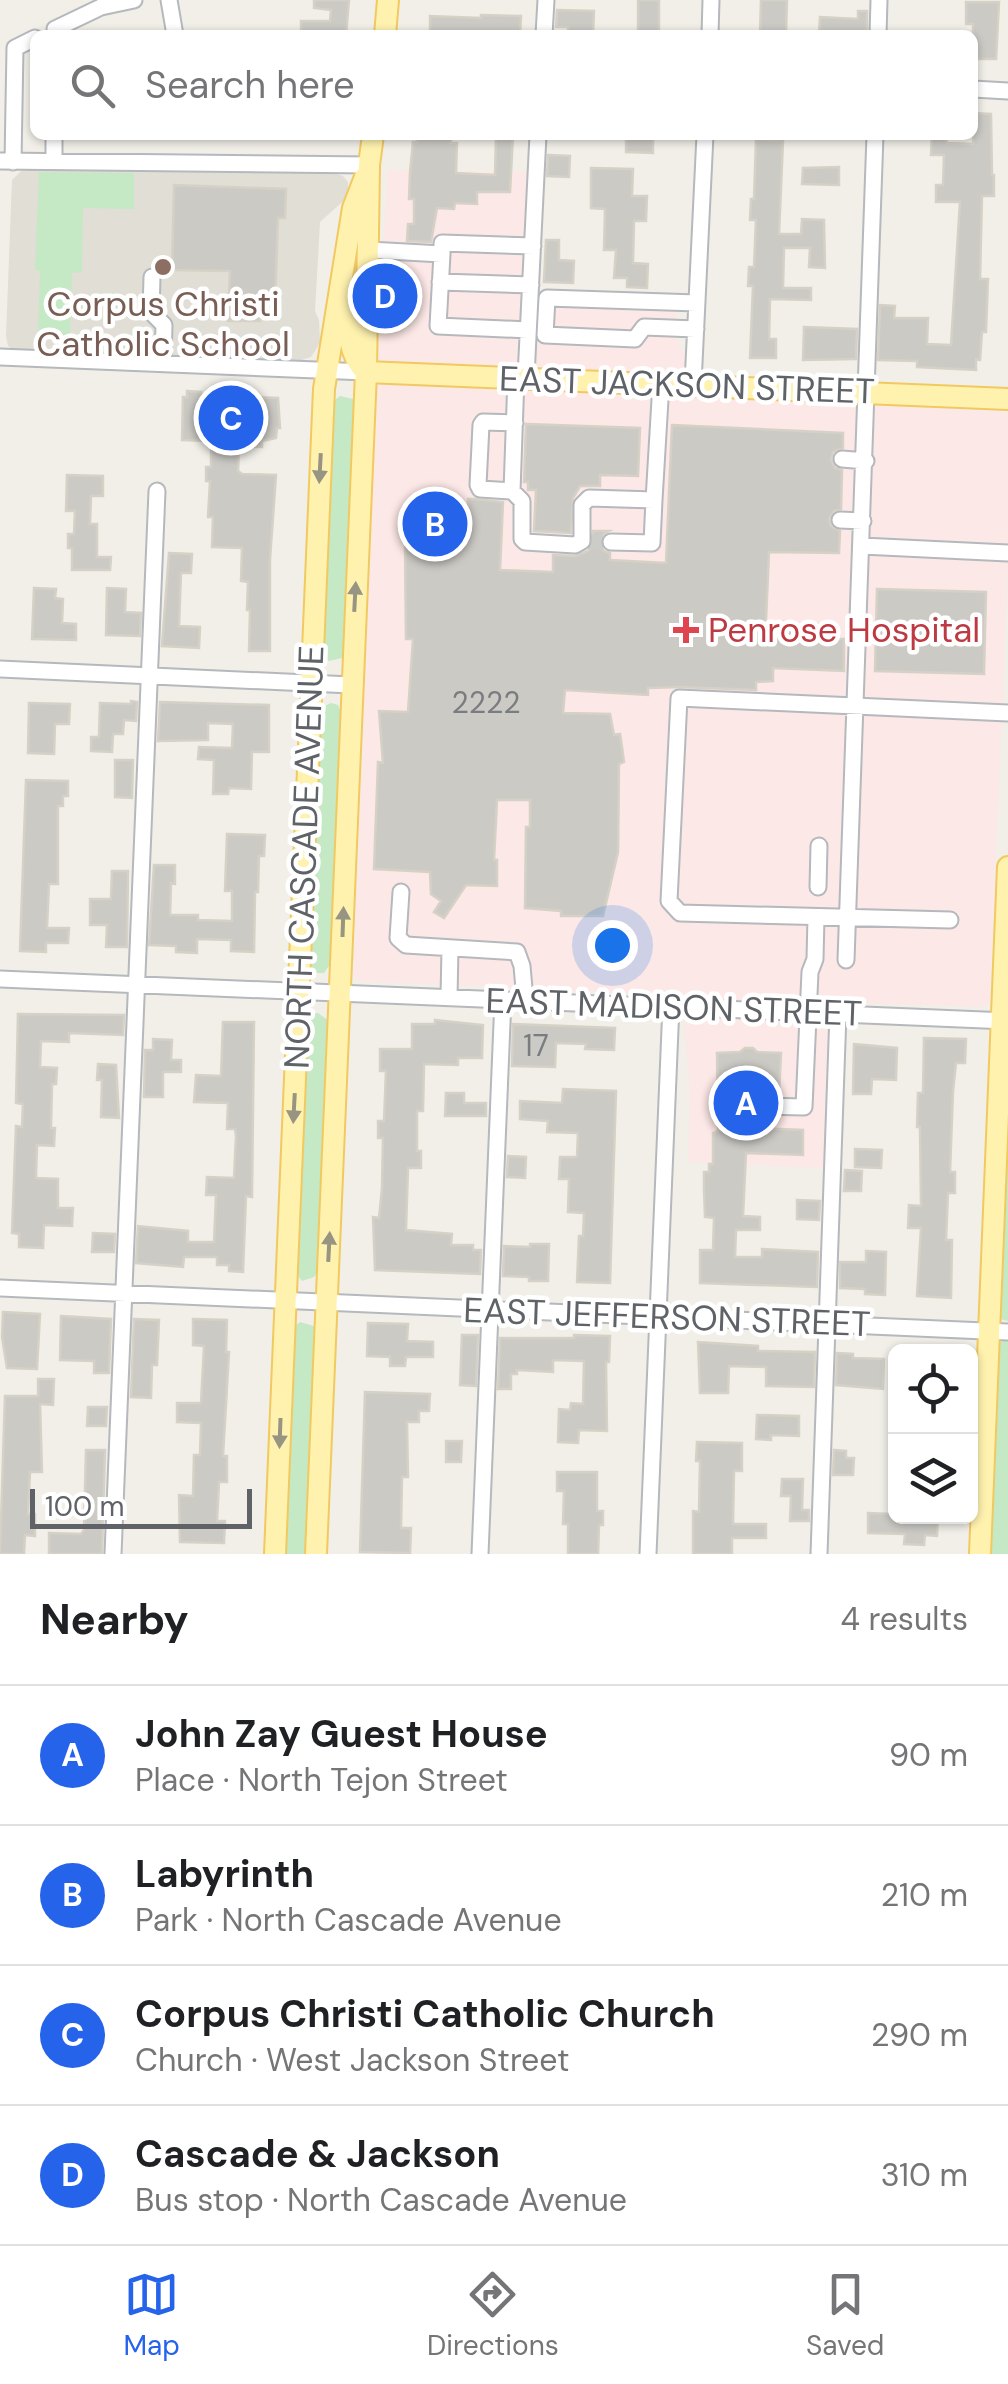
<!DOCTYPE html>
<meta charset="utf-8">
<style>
:root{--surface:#fff;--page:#f2f2f2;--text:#202124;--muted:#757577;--line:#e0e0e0;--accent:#2563eb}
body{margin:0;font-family:"DM Sans",sans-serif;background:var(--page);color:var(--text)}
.controls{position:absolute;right:30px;bottom:30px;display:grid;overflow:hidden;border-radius:15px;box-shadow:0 2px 8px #0004}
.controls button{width:90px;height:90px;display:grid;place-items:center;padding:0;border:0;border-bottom:2px solid var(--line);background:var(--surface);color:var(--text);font:50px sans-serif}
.scale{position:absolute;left:30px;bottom:25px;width:222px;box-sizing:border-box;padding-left:10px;border:5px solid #5f6368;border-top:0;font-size:28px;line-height:35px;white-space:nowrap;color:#5f6368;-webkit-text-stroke:8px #fff;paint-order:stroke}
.you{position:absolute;left:612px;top:945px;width:35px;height:35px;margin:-25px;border:8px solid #fff;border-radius:50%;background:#1a73e8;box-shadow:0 0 0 15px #1a73e833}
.badge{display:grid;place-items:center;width:65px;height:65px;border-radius:50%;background:var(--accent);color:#fff;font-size:32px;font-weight:700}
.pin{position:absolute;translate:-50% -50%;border:5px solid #fff;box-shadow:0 2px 10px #0006}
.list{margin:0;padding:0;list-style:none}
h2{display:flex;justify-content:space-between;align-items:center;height:130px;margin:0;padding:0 40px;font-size:42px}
h2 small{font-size:32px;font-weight:400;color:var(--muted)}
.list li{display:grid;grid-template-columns:65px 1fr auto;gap:30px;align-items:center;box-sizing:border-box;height:140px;padding:0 40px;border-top:2px solid var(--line)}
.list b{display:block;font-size:38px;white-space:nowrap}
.list p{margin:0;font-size:32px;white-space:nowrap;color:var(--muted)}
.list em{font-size:32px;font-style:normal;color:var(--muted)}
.icon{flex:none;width:55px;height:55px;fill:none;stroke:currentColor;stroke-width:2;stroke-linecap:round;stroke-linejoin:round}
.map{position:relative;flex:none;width:1008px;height:1554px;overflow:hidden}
.search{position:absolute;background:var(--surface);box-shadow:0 2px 8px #0004;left:30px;right:30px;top:30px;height:110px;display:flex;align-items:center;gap:25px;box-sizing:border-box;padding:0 35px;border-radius:15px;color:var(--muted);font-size:38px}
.sheet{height:690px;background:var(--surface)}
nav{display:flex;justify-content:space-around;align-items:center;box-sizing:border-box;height:140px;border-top:2px solid var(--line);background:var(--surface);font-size:28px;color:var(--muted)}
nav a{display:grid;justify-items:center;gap:5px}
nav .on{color:var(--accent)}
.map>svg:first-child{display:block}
.education{fill:#e1ded6}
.medical{fill:#fce8e6}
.green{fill:#c5e8c5}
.building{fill:#cccac5;stroke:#d6d1c6;stroke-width:2.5}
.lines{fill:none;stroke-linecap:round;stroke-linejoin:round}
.minor-tunnel{stroke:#ccccc8;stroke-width:15;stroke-dasharray:15 8;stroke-linecap:butt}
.minor-casing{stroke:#b5b8bc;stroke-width:19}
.major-casing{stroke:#f2c960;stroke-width:24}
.minor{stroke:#fff;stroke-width:15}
.major{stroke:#fff2af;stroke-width:20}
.oneway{fill:#979581}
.education-dot{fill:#8d6e63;stroke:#fff;stroke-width:4}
.health-dot{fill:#e0444e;stroke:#fff;stroke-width:4}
.labels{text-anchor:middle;stroke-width:9;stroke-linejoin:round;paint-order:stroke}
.number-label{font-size:30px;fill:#7a7d7f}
.education-label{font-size:35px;fill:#785e54;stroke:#fff}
.street-label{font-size:35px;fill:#5f6368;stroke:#fff}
.health-label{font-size:35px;fill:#be3a42;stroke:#fff;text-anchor:start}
</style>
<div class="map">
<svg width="1008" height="1554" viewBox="0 0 1008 1554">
<rect width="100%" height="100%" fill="#f1efe8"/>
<path class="education" d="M32,169L334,173L343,176L348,182V197L320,222L315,311L319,320L320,342L315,351L311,357L299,361L13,350L8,346L6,336L12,180L21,171Z"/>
<path class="medical" d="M388,170L529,172L525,290L676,296L675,335L684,354V393L1008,412V567L990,1001L983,1007L832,1002L826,1168L688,1162L690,1094L685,1033L686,995L359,981L353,976L382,258Z"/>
<path class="green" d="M39,172L134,173V209L83,208L82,272L72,273L70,335L38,334L40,271L35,270Z
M340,396L353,399L356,405L344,653L342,658L329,661L320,654L330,424L335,400Z
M331,703L338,705L341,712L332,961L324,973H316L308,962L320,708Z
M318,1013L329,1021L318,1271L314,1277L302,1281L295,1272L306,1021L311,1014Z
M1008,1040V1321L1000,1319L996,1313Z
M300,1322L314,1326L317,1332L307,1554H283L294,1327Z
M1008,1340V1554H987L995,1348L1000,1342Z"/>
<path class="building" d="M314,0H349L346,35H301V21H330L331,10L314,8Z
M638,0H659V35H638Z
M761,0H787L786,35H760Z
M966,2H999L996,59H973V24H966Z
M557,10L594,11L593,35H577L568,33V27H556Z
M858,11H867V35H819L820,17L858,19Z
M481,15L521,16L520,35H430V16L481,18Z
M973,113L991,114L992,175H994V196H982L980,279H988L986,332H982L980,360L976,359V370L917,367V361L878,360L880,305L895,306L894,318H928L927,344L951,345L960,202H936V185H943L944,155H931L932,135H945L947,143L973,144Z
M417,135H451V143H457L456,173L495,175L496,135H513L510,192H477V204L455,203L454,209L437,208L431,242L407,241L408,224H414V199H409L410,172L413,142H417Z
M626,135H653V153L626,152Z
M756,140L783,141L779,234H801L802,219L824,220L825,268L809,267L810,248H784L783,288H811V300L770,299L769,339H776V358H750L753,286H748L749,267H754L756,220H750L751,199H754Z
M548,155L570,156L569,177L547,176Z
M839,167V185L802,184L803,168Z
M591,168L633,169L632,196H647L646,221H634L633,263L648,264L647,288L627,287V278H614L616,250H604L605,209L591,208Z
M174,185L286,189L285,218H278L275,303H261L260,321H228L230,271L172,270Z
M546,240H559V260L574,261L573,283L544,282Z
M804,327L857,329L856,359L803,360Z
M187,391L201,392V395L278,398L280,428H277L276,438L262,441V447L239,446L238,471L242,474L276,475L270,559V651H249L250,610H247L248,582L241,581L242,548L212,547L213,517H208L210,481H206V467H211V441L182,440L183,397H187Z
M526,424L640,428L638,476L600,475V486H580L573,498L571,533L534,531L536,490H528V482H524Z
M672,425L843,433V448L833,452L831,459L835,468L842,470L841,509L834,511L829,519L831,526L840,531L839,553L769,552L766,621L793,622L792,636L819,638V624H835V639H844V671L773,668V681L756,682V690L680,687L648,688V695L565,690L563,713L610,714L614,735L620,734L622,747L624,762L619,764L618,852L603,916H561V911L525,908L526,827H530V800H497L494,860H497V886L466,885L444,918L434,912L441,901L431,894L430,872L374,869L378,762L383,763L379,711L408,712L413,639H406L405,542L467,543L468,499H475L503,502L500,570L553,572V555L575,556L588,551L592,546L593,531H609L602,535L600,543L604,551L610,553V560L666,563Z
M67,475L103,476V496H91L90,524H97V557H111L110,570H72V548H68V534H74L75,511H66Z
M169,553L192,554L191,573H181L179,626L200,627L199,648L162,646Z
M34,588L56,589L55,598L63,599L62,623L76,624V640L32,639Z
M107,588L126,589L125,612L141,613L140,636L106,635Z
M877,589L986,592L984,674L875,671Z
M131,701L137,702L136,721L124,720L123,734H113L112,752L91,751V737H99L100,703L131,704Z
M160,702L269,705V752H252L251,789L229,788L228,794H213L214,760L198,759L199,747L232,748L233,724L208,723V740L158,741Z
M29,703L70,704L69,724H55L54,754L28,753Z
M115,760H133L132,798L115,797Z
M26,780L68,781V796H63V806H58V884H49L47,928H69L68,943H46V952L20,951Z
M227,834L265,835L264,856H259L258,892H255L254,952L231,951V940L197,939V953L176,952V946L149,945L154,865H175V884L171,883L170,915H198V920L232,921V891H225Z
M112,871H128L127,947H106L107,925H90V899H111Z
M18,1014L124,1015L123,1035L69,1033V1042L41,1041L40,1067L57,1068L56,1084H52L51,1128H55L54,1146L37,1145L36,1178L58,1179V1208H73L72,1226L44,1225L43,1248L19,1247V1234L12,1233L16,1126L22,1127L23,1104L16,1103Z
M435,1020L483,1025L482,1058H458V1065L424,1064L423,1111H417V1151H421V1168H408L406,1230L452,1234L451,1245H473V1250H481L480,1274L375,1270L373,1217L379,1218L382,1188L383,1138H378V1121H384L386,1071H380V1049H412V1024H435Z
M223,1022H254L252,1197L246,1196L243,1272L229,1271V1265H217V1257H184L183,1267L136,1263L138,1226L188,1231V1242H214L216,1195H206L207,1177L234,1178L236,1136L235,1129H227L228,1103L194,1102L196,1075L221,1076Z
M513,1024L615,1028L614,1050L585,1049L586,1044L556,1043L555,1067L512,1066Z
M924,1038L966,1039L965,1063H956L953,1091L950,1172H955V1193H948L946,1240H952L951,1298L917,1296L921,1228H908L909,1205L921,1206L920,1127H917L918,1093H923Z
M153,1039L172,1040L171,1060H181V1072H163V1097H144L145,1050H153Z
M854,1044L897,1048L896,1080L872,1079L871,1094H853Z
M745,1048H753L757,1052L781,1053L779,1095H759L751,1099L749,1107L754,1116V1128L803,1130V1155L746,1153L743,1216L760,1217V1230H736L735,1257H762V1249L818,1252L817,1287L700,1283V1250H713L714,1218L705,1217L704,1189V1172H709V1164H713V1133L718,1131L717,1053L740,1052Z
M98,1064L116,1065L119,1118L101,1117L102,1080H97Z
M563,1089L616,1091L610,1283L577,1282L579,1236H583L584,1213L568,1212L569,1179H559L560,1157H577L578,1133L547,1132L548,1121L520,1119V1101L562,1103Z
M446,1093H464V1103H486V1116H445Z
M855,1149L882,1150L881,1168L855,1167Z
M508,1156L526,1157L525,1178L507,1177Z
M845,1170L862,1171L861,1191H844Z
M797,1200L820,1201L819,1220L797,1219Z
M93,1233L115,1234L114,1252H92Z
M530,1244H549L548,1281H529V1277L503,1276L504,1246L530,1247Z
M866,1251L886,1252L885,1295L865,1294V1289L840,1288V1262H866Z
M3,1312L40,1314L37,1369L7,1368L2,1337Z
M61,1316L111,1319L109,1373H94V1361L60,1360Z
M134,1319L159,1320L157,1365H152L151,1398L131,1397Z
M193,1319L227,1320L226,1352H229L223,1456H227V1482H219L217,1521H225L224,1543L180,1542L179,1495L193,1496L194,1455H200L201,1423L177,1422V1403H201L204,1346L193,1345Z
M368,1323L408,1324L407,1341L433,1342V1357H406L405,1366H390V1357L367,1356Z
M462,1335H478L476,1386L460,1385Z
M574,1335L610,1336L609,1362H606L607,1431L579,1430L578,1443L558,1442L559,1409L570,1410L571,1403L583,1404L584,1361L553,1360V1372L517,1370V1374H511V1389H498L500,1338H574Z
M698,1342L758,1346V1351L815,1352L814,1387L766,1386V1367L729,1366L728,1393H700Z
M837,1353L853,1354V1358L884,1359L883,1389L836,1385Z
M38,1379H54L53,1405L40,1404L42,1472H30L28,1514H35V1536L25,1535L24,1554H0L5,1396H38Z
M365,1392L430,1394L429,1411H419V1422H407L408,1477H402L401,1528H411L410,1553L360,1552Z
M88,1407H107L106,1426H87Z
M757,1415L799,1416V1436L771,1435V1440L756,1439Z
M446,1441H462L461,1462H446Z
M697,1442L742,1443V1471H734L733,1524H766V1538H732V1554H693V1511L699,1512L700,1461H696Z
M86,1450H105L102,1554H49V1533L81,1534L84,1530Z
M834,1450L846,1451V1458H854L853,1475H833Z
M557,1472H597V1511H603V1525H599L598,1554H568V1524H563L564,1491H557Z
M782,1479H803L802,1510H809V1521H790L791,1496H781Z
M868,1513L938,1516L937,1536L925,1535L924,1545L904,1544L905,1534L868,1533Z"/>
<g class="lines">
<path class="minor-tunnel" d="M588,542H611"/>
<g class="minor-casing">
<path id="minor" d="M169,0L175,35
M55,35V29L101,7L134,0
M544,35L546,0
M710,35L711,0
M878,35L879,0
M973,89L1008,91
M0,161L369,165
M13,162L15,48L35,38
M54,162V135
M369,250L442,254V243L533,246
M442,254L438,326L528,330
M152,277L151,312L164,325L163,364
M440,282L531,285
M696,329L644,327L635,339L545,335L547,298L697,303
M0,357L366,372
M516,377L512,491L522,501V539L525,542L575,545L582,541V505L589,498L654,500L661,383
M526,377L538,135
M693,384L705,135
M842,459L866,461
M512,491L480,489L478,485L481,425L483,422L515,423
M840,520L863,521
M611,542L652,543L654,500
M862,546L1008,553
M0,669L351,685
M818,887L819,846
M401,892L398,938L406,945L517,952L522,966L525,1000
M950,920L680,913L669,901L679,698L1008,713
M846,960L875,135
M0,979L1008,1021
M449,998L450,948
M760,1106L804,1107L810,972L815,959L816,917
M0,1288L1008,1332
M113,1554L157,491
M480,1554L503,999
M648,1554L671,1005
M819,1554L838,1013"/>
</g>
<g class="major-casing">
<path id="major" d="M385,35L388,0
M348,290C349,318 344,349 365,371
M366,372L1008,399
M275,1554L324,389L353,208L365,177
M316,1554L366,372L369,165L373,135
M980,1554L1008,867"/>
</g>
<use href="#minor" class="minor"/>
<use href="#major" class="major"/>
</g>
<defs><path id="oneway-solid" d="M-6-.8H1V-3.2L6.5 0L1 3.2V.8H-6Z" transform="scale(2.5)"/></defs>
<g class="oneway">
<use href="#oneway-solid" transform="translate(320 468) rotate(93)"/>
<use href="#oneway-solid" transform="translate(355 597) rotate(-87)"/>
<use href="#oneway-solid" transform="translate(343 922) rotate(-88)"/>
<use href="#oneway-solid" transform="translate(294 1108) rotate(93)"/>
<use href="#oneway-solid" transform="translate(329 1247) rotate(-87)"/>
<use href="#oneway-solid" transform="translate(280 1433) rotate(92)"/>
</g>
<circle class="education-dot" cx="163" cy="267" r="10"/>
<path class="health-dot" d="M681 615h10v10h10v10h-10v10h-10v-10h-10v-10h10z"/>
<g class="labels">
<g class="number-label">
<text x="486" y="713">2222</text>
<text x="536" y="1056">17</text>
</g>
<g class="education-label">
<text x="163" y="316">Corpus Christi<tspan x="163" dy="40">Catholic School</tspan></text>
</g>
<g class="street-label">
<text transform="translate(687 385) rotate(2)" y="12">EAST JACKSON STREET</text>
<text transform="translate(304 857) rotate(-88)" y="12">NORTH CASCADE AVENUE</text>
<text transform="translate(674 1007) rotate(2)" y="12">EAST MADISON STREET</text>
<text transform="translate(667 1317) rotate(2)" y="12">EAST JEFFERSON STREET</text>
</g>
<g class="health-label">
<text x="708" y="642">Penrose Hospital</text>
</g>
</g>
</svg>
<div class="controls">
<button><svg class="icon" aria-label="locate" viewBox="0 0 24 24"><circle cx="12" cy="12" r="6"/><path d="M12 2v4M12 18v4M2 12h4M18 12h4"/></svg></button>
<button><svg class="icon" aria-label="layers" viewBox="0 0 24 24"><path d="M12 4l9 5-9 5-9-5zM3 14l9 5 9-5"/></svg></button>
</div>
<div class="scale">100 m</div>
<div class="you"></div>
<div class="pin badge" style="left:746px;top:1103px">A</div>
<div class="pin badge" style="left:435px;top:524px">B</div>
<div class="pin badge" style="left:231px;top:418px">C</div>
<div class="pin badge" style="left:385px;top:296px">D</div>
<div class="search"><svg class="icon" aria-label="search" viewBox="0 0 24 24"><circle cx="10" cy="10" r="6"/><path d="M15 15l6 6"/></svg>Search here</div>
</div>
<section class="sheet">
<h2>Nearby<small>4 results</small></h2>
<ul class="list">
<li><span class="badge">A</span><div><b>John Zay Guest House</b><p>Place · North Tejon Street</p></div><em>90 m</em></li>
<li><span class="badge">B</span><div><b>Labyrinth</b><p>Park · North Cascade Avenue</p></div><em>210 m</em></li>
<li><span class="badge">C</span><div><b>Corpus Christi Catholic Church</b><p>Church · West Jackson Street</p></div><em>290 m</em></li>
<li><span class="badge">D</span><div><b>Cascade &amp; Jackson</b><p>Bus stop · North Cascade Avenue</p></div><em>310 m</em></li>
</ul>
</section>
<nav>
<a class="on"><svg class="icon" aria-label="map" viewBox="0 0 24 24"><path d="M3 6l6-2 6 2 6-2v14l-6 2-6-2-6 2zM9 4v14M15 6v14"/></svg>Map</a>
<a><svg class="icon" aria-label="directions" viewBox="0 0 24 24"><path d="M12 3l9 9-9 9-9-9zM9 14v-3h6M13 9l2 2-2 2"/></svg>Directions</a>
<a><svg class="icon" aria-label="saved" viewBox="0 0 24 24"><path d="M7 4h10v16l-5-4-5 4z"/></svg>Saved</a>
</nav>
